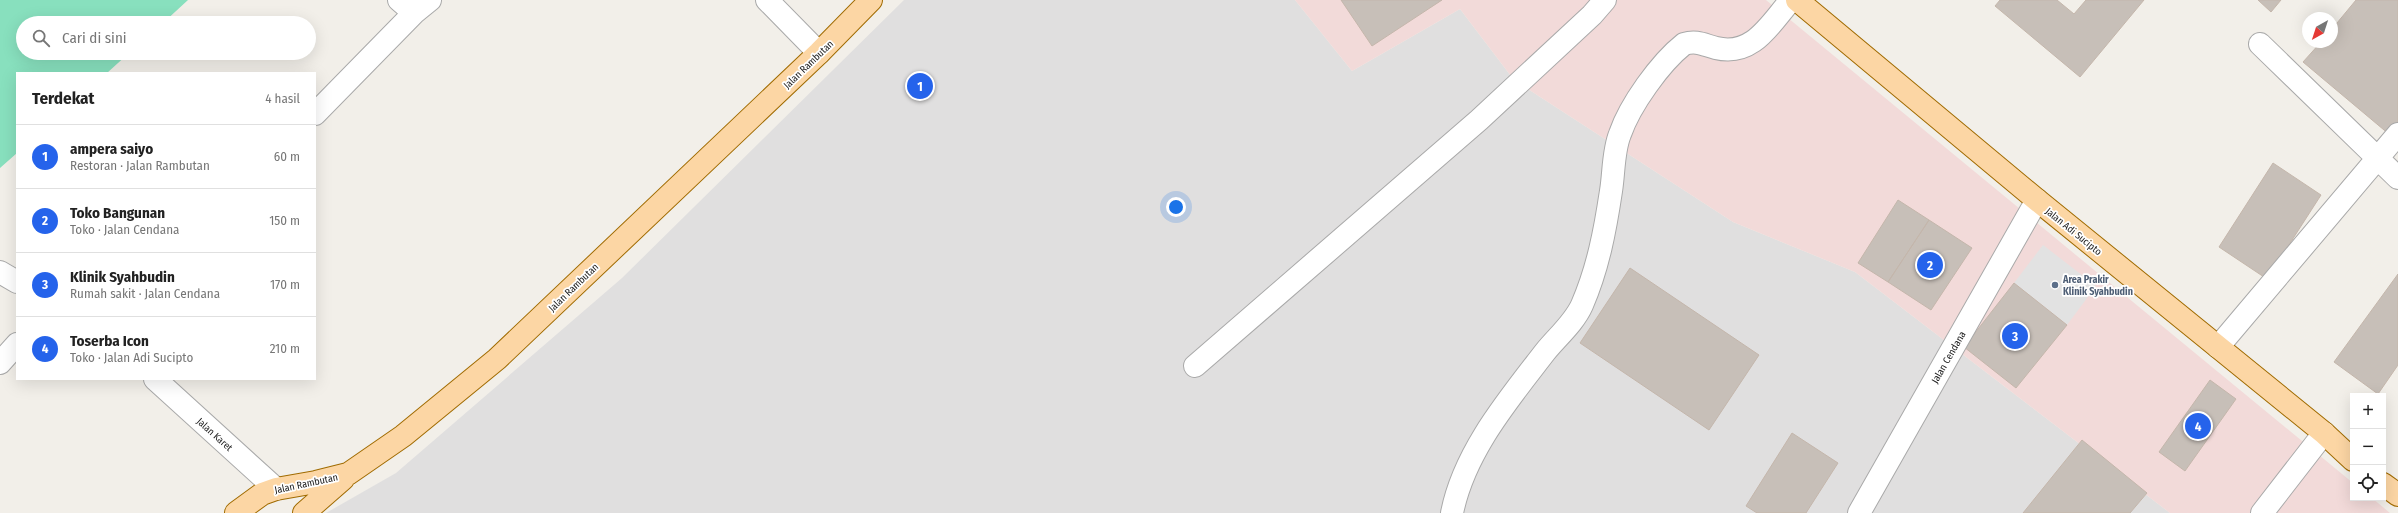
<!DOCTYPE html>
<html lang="id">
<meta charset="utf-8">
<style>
:root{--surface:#fff;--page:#f2f2f2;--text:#222;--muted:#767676;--line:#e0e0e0;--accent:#2563eb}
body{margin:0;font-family:"Fira Sans Condensed",sans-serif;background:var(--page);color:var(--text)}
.controls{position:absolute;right:12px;bottom:12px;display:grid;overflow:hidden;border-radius:0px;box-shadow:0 4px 16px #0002}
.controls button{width:36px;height:36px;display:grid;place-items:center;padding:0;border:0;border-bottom:1px solid var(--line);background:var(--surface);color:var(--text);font:20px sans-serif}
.compass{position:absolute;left:2302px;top:12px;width:36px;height:36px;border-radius:50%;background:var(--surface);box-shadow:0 4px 16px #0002;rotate:219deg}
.you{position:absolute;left:1176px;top:207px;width:14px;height:14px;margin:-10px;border:3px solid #fff;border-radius:50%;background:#1a73e8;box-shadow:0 0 0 6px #1a73e833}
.badge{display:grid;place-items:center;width:26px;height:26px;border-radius:50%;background:var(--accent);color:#fff;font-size:13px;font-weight:700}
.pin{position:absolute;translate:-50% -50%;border:2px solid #fff;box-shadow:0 1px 4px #0006}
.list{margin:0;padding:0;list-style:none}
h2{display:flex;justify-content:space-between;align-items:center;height:52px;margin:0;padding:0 16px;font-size:17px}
h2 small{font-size:13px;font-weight:400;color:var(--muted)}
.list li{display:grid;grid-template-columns:26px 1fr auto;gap:12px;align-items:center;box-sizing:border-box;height:64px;padding:0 16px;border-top:1px solid var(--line)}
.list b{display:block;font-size:15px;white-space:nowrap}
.list p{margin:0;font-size:13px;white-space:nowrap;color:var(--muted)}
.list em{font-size:13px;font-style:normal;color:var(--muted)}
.icon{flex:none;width:22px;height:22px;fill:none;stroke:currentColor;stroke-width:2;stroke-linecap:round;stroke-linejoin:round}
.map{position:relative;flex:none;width:2398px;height:513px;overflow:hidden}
.search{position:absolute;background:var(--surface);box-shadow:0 4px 16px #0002;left:16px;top:16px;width:300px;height:44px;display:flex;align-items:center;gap:10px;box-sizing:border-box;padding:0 14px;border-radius:22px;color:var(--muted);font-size:15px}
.panel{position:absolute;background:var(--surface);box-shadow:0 4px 16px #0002;left:16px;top:72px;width:300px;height:308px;border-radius:0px}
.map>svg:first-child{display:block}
.residential{fill:#e0dfdf}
.commercial{fill:#f2dad9}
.pitch{fill:#88e0be}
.parking{fill:#e2e2e2}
.building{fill:#c7bfb8;stroke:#c4b6ab}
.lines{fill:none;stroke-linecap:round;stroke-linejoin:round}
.minor-casing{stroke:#a9a9a9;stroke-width:24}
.major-casing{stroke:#a06b00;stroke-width:24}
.minor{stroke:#fff;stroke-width:22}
.major{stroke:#fcd6a4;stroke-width:22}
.service-dot{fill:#5c6f8a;stroke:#fff;stroke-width:1.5}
.labels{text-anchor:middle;stroke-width:3.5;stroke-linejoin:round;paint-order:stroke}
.street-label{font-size:10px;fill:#222;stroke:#fff}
.service-label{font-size:10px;font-weight:bold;fill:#4e5e75;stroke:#fff;text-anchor:start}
</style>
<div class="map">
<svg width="2398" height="513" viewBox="0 0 2398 513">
<rect width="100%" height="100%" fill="#f2efe9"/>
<path class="residential" d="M904,0H1295L1352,71L1460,9L1514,80L1733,222L1855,272L2170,513H326L396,473L622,278Z"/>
<path class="commercial" d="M1295,0H1766L2353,483V498H2372L2390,513H2170L1855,272L1733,222L1514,80L1460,9L1352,71Z"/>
<path class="pitch" d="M0,0H188L163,23H23V53H129L107,73H17V153L0,168Z"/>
<path class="parking" d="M2043,245L2096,286L2067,325L2014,283Z"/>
<path class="building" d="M1341,0H1442L1372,46Z
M2000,0H2057L2074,14L2086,0H2144L2080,77L1995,6Z
M2258,0H2281L2271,12Z
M2356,0H2398V126L2390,135L2303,62L2321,42H2332V29Z
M2273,163L2321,195L2267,279L2219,247Z
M1898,200L1929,220L1888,282L1858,263Z
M1929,220L1972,248L1931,310L1888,282Z
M1630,268L1759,355L1709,430L1580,343Z
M2398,274V365L2378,394L2334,362Z
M2014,283L2067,325L2016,388L1964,347Z
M2210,380L2236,399L2185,471L2159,452Z
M1792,433L1838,463L1806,513H1757L1746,506Z
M2082,440L2147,493L2130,513H2023Z"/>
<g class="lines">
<g class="minor-casing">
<path id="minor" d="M399,0L414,13
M767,0L819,53
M2260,44L2398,178
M315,114L414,13L430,0
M0,272L17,282
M2218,347L2398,134
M0,363L17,344
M1195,366L1479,120L1592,15L1605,0
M155,379L276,489
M1452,513C1464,452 1508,400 1545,352C1557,337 1574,323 1582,305C1598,268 1605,231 1611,191C1614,173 1613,151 1620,134C1630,105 1660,63 1684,44C1697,40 1704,45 1716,48C1753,57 1770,24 1791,0
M1859,513L2037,200
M2262,513L2324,433"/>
</g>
<g class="major-casing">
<path id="major" d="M1797,0L2037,200L2324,433L2353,460
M2383,484L2398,495
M236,513L262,494L276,489L316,482L348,474L403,436L497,359L819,53L871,0
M304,513L343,479"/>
</g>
<use href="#minor" class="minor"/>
<use href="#major" class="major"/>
</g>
<circle class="service-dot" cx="2055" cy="285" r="4"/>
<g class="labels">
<g class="street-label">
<text transform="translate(808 64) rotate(-44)" y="4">Jalan Rambutan</text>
<text transform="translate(2074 231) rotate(39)" y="4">Jalan Adi Sucipto</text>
<text transform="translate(573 287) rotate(-44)" y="4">Jalan Rambutan</text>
<text transform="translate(1948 357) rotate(-60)" y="4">Jalan Cendana</text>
<text transform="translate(215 434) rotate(42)" y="4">Jalan Karet</text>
<text transform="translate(306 483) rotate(-12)" y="4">Jalan Rambutan</text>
</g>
<g class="service-label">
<text x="2063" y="283">Area Prakir<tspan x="2063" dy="12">Klinik Syahbudin</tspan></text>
</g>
</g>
</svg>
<div class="controls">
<button>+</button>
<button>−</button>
<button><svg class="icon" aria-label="locate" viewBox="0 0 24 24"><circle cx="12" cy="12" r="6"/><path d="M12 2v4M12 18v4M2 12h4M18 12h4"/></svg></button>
</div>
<svg class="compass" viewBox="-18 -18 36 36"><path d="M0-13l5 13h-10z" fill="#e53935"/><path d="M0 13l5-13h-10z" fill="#767676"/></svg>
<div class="you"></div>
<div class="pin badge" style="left:920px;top:86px">1</div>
<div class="pin badge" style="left:1930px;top:265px">2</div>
<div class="pin badge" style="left:2015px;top:336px">3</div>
<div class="pin badge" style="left:2198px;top:426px">4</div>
<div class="search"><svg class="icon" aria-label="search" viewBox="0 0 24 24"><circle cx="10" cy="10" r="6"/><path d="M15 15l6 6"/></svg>Cari di sini</div>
<section class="panel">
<h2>Terdekat<small>4 hasil</small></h2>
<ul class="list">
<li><span class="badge">1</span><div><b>ampera saiyo</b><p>Restoran · Jalan Rambutan</p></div><em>60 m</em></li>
<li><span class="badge">2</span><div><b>Toko Bangunan</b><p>Toko · Jalan Cendana</p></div><em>150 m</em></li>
<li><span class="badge">3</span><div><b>Klinik Syahbudin</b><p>Rumah sakit · Jalan Cendana</p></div><em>170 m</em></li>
<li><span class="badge">4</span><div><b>Toserba Icon</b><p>Toko · Jalan Adi Sucipto</p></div><em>210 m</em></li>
</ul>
</section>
</div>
